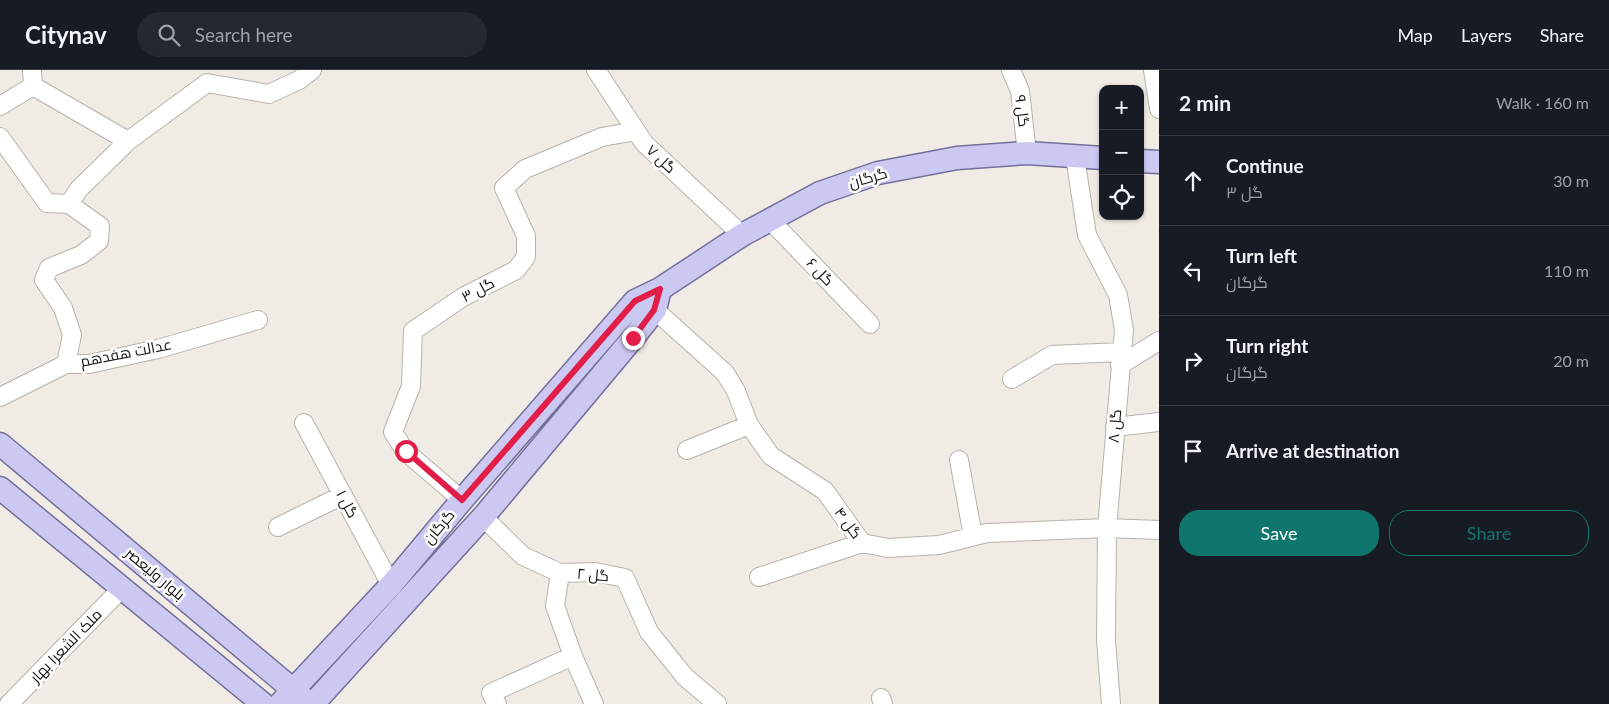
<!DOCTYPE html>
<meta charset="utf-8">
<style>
:root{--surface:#171b24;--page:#242831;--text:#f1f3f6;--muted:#9ea1a6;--line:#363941;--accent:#0f766e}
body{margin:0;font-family:Lato,Cairo,sans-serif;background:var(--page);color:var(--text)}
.controls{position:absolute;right:15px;top:15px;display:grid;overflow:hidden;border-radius:10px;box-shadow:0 1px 4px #0004}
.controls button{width:45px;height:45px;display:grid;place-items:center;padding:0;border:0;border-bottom:1px solid var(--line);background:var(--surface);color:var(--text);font:25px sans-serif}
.stop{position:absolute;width:15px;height:15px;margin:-11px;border:4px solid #e11d48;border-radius:50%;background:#fff}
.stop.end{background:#e11d48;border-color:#fff;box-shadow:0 1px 5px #0008}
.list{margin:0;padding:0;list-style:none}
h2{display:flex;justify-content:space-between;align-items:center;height:65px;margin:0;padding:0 20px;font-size:21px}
h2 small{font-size:16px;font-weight:400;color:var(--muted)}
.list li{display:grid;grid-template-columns:32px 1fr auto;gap:15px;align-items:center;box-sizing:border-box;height:90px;padding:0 20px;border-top:1px solid var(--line)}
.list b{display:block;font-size:19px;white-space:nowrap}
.list p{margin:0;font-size:16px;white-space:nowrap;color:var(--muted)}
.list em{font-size:16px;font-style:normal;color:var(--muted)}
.actions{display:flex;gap:10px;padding:15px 20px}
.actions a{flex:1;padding:11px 0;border:1px solid var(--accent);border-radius:20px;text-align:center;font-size:18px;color:var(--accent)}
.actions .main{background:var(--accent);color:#fff}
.icon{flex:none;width:28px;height:28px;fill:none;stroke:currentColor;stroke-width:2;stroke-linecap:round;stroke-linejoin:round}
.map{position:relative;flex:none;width:1159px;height:634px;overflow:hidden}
header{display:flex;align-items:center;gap:30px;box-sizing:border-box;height:70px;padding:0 25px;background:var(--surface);border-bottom:1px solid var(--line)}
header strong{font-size:24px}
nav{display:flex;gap:28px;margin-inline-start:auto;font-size:18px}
.search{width:350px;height:45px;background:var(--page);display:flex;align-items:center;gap:12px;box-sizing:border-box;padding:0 18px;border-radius:28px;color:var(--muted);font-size:19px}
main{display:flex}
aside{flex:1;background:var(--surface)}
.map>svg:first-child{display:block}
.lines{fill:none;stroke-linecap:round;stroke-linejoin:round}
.minor-casing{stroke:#b6b2ab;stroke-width:20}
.major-casing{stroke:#73709b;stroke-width:25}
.minor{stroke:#fff;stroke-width:18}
.major{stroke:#cbc9f1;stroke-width:22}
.route{stroke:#e11d48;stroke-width:6}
.labels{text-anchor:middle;stroke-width:5;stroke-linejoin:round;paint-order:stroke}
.street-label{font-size:15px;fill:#100f0d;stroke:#fff}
</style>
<header>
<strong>Citynav</strong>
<div class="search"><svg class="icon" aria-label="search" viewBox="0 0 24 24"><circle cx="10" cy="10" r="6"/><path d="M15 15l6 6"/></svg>Search here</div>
<nav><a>Map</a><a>Layers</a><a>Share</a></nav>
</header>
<main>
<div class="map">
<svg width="1159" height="634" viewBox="0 0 1159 634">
<rect width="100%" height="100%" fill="#f0ece5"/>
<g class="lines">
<g class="minor-casing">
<path id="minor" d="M32,0L33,16L128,71L207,13L269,24L299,10L312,0
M596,0L644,73L742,165
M1011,0L1020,21L1027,83
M1153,0L1159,39
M0,36L33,16
M0,67L47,133L69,134L100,156L99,171L81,185L49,198L44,210L63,238L72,265L66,294
M1075,87L1087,165L1118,225L1124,260L1107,458L1106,570L1111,634
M69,134L79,119L128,71
M770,150L870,254
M655,240L725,303L736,321L749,355L771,386L825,421L862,473L888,478L939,475L987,463L1107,458L1159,460
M1120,295L1159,271
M1012,309L1052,285L1122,282
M0,327L66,294H89L158,279L258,250
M304,353L391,515
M1115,357L1159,352
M687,380L749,355
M959,390L973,466
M462,430L405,381L393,362L411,316L413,261L463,227L516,200L526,187V166L504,118L525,99L602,67L636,61
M483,447L523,486L560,503L595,502L625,508L649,562L685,607L717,634
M278,457L343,425
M560,503L555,536L573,586L594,634
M759,507L862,473
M881,628L883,634
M9,634L122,518
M497,634L491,623L573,586"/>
</g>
<g class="major-casing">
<path id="major" d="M1140,91L1159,92
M0,374L304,629
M0,418L263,634
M280,634L391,515L462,430L635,231L660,219L742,165L820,123L878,103L957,88L1027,83L1103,88
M313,634L483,447L633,268L655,240L660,219"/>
</g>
<use href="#minor" class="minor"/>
<use href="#major" class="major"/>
</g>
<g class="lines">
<path class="route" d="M406,381L462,430L635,231L660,219L654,240L633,268"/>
</g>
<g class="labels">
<g class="street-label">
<text transform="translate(1022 41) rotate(83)" y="5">گل ۹</text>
<text transform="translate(661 89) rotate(43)" y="5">گل ۷</text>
<text transform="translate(868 108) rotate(-16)" y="5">گرگان</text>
<text transform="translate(820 202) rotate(46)" y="5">گل ۶</text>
<text transform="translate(478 220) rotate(-28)" y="5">گل ۳</text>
<text transform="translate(126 283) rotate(-11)" y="5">عدالت هفدهم</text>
<text transform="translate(1115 356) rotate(-85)" y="5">گل ۸</text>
<text transform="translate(347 434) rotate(62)" y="5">گل ۱</text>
<text transform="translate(848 453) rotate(54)" y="5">گل ۴</text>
<text transform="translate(439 457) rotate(-50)" y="5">گرگان</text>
<text transform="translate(155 504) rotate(40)" y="5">بلوار ولیعصر</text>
<text transform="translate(593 505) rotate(5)" y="5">گل ۲</text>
<text transform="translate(66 576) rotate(-46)" y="5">ملک الشعرا بهار</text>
</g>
</g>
</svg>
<div class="controls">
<button>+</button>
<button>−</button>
<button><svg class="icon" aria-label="locate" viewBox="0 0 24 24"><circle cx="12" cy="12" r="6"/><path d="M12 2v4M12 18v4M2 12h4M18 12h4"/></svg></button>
</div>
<div class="stop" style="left:406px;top:381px"></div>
<div class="stop end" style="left:633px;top:268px"></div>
</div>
<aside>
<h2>2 min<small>Walk · 160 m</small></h2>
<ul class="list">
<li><svg class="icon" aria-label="ahead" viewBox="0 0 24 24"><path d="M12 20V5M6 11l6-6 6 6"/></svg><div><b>Continue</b><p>گل ۳</p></div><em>30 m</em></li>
<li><svg class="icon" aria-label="left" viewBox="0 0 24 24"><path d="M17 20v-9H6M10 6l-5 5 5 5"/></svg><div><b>Turn left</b><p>گرگان</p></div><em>110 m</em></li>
<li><svg class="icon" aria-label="right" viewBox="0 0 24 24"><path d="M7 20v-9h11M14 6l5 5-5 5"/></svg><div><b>Turn right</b><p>گرگان</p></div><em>20 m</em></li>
<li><svg class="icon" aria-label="arrive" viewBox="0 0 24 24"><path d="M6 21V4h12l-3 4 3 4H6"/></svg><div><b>Arrive at destination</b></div></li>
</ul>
<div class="actions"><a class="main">Save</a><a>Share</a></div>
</aside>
</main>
